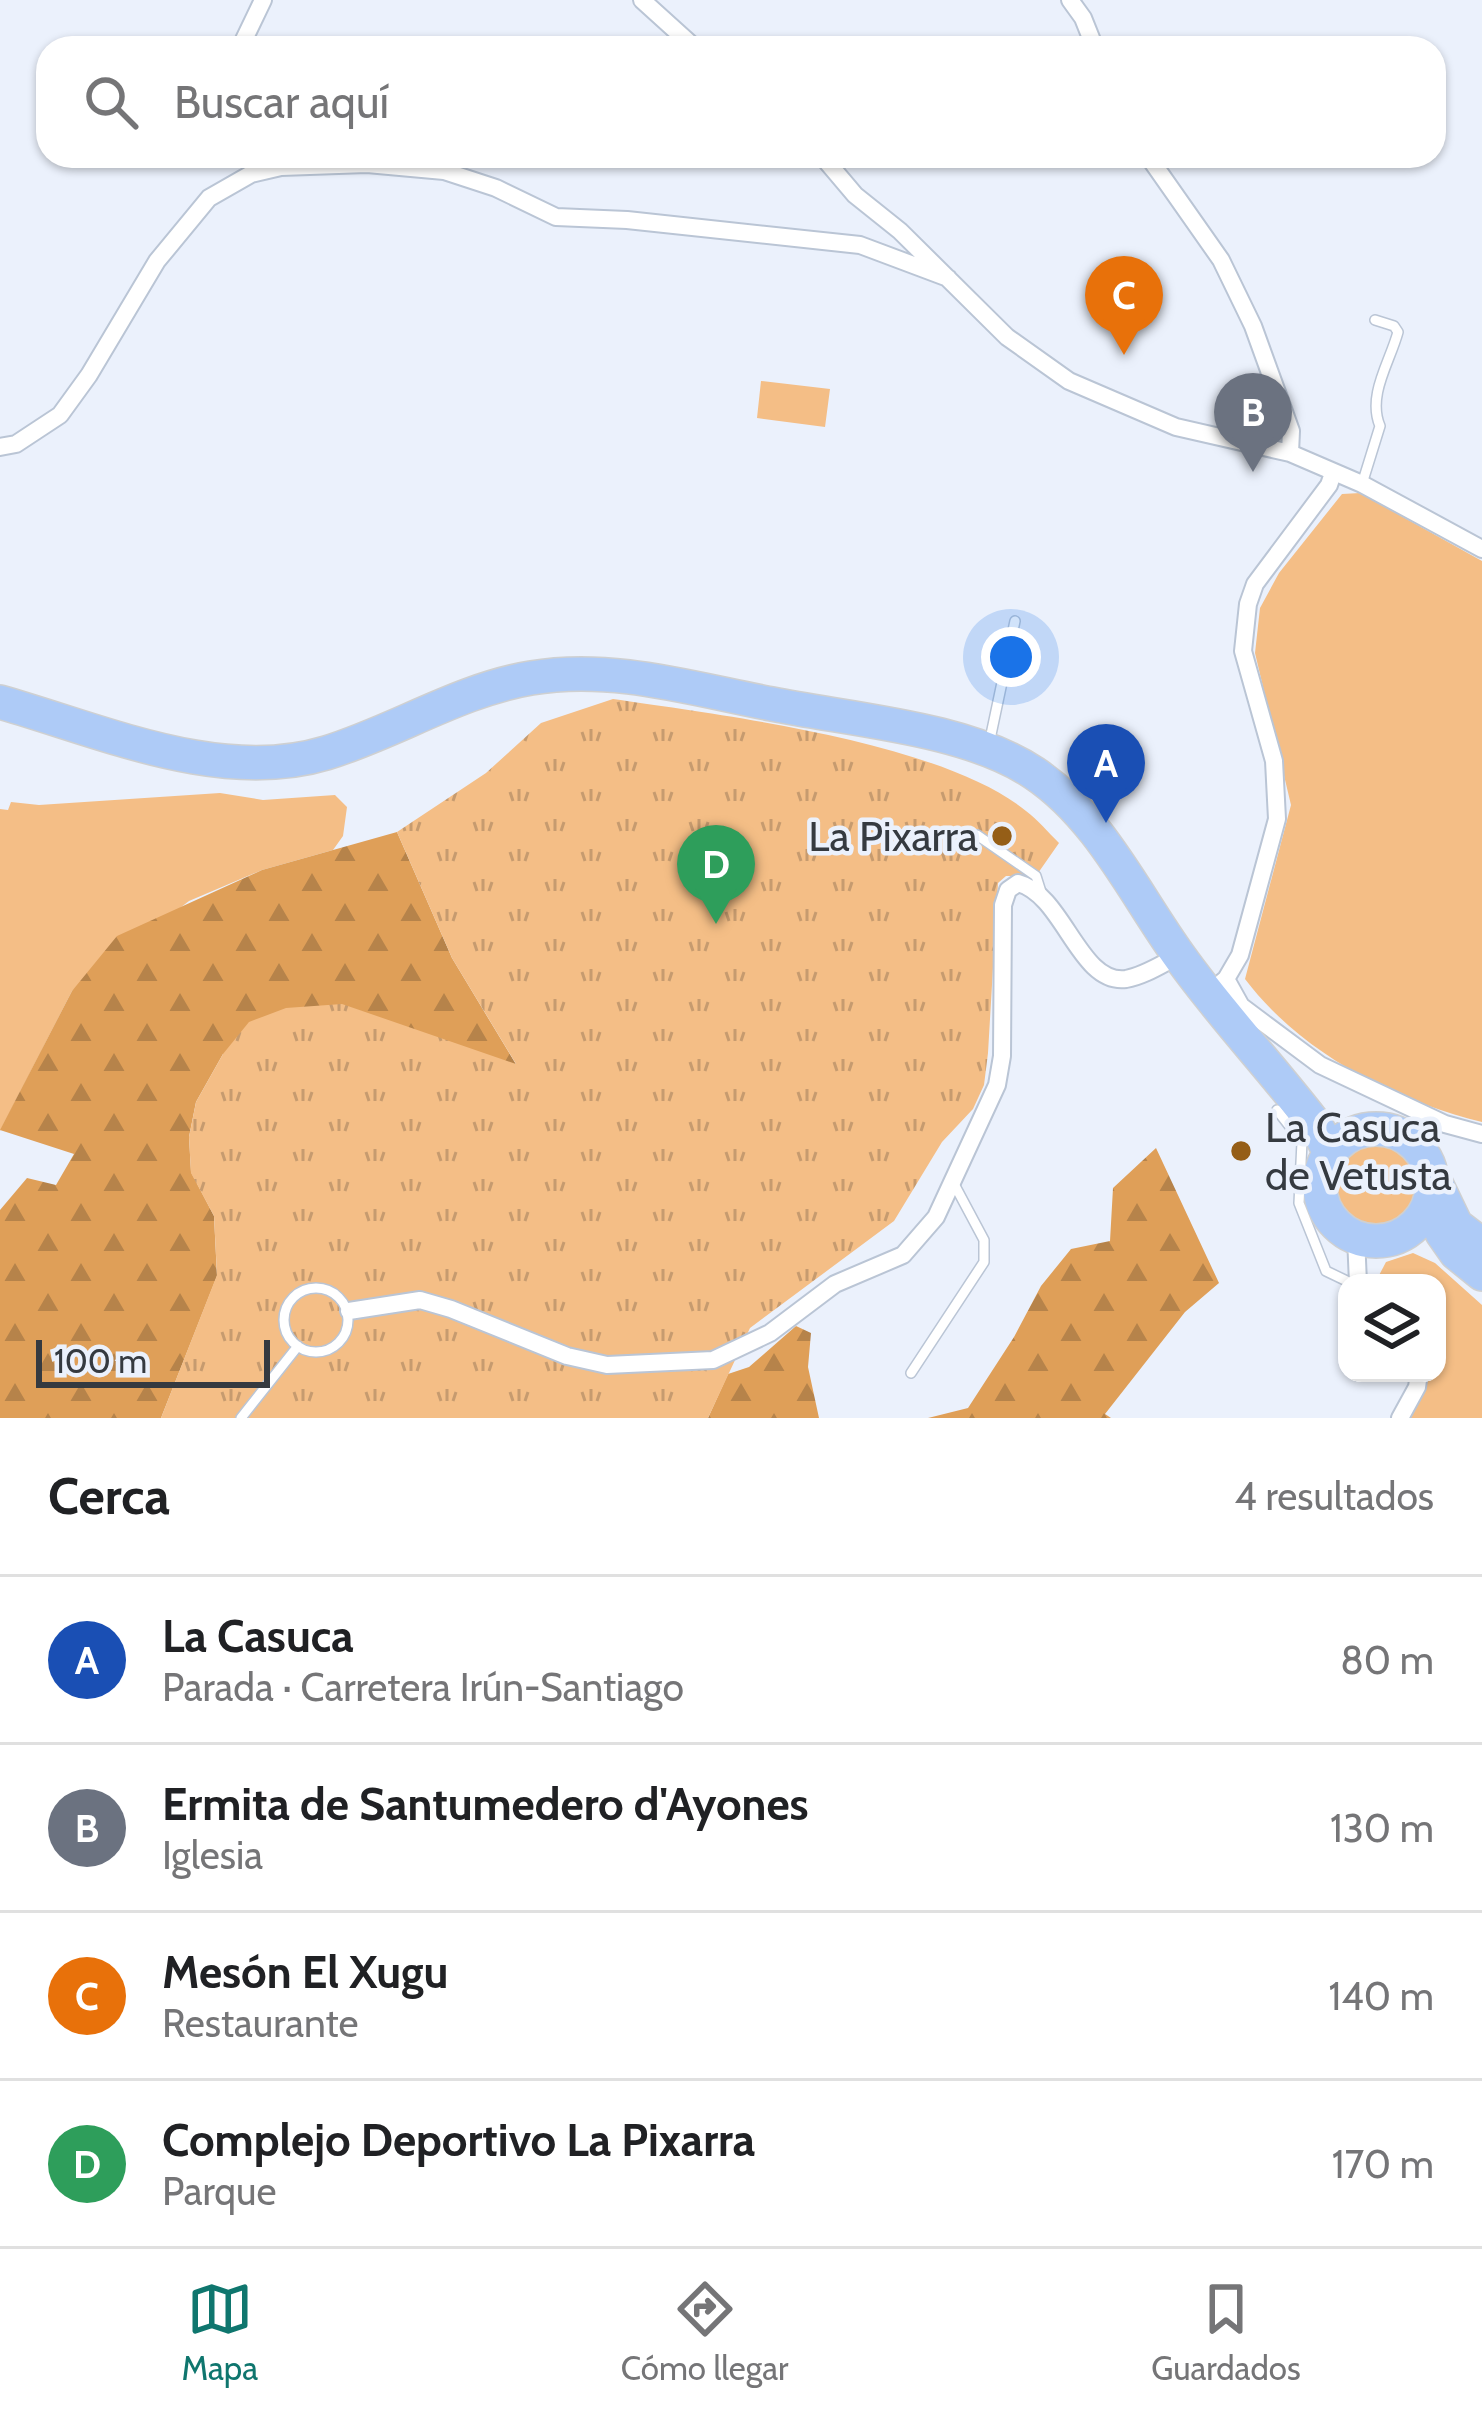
<!DOCTYPE html>
<html lang="es">
<meta charset="utf-8">
<style>
:root{--surface:#fff;--page:#f2f2f2;--text:#202124;--muted:#757577;--line:#e0e0e0;--accent:#0f766e}
body{margin:0;font-family:Cabin,sans-serif;background:var(--page);color:var(--text)}
.controls{position:absolute;right:36px;bottom:36px;display:grid;overflow:hidden;border-radius:24px;box-shadow:0 3px 9px #0004}
.controls button{width:108px;height:108px;display:grid;place-items:center;padding:0;border:0;border-bottom:3px solid var(--line);background:var(--surface);color:var(--text);font:60px sans-serif}
.scale{position:absolute;left:36px;bottom:30px;width:234px;box-sizing:border-box;padding-left:12px;border:6px solid #353a40;border-top:0;font-size:33px;line-height:42px;white-space:nowrap;color:#353a40;-webkit-text-stroke:9px #ebf1fc;paint-order:stroke}
.you{position:absolute;left:1011px;top:657px;width:42px;height:42px;margin:-30px;border:9px solid #fff;border-radius:50%;background:#1a73e8;box-shadow:0 0 0 18px #1a73e833}
.badge{display:grid;place-items:center;width:78px;height:78px;border-radius:50%;background:var(--accent);color:#fff;font-size:39px;font-weight:700}
.pin{position:absolute;translate:-50% -99px;filter:drop-shadow(0 3px 6px #0008)}
.pin::after{content:'';position:absolute;top:63px;width:42px;height:36px;background:inherit;clip-path:polygon(0 0,100% 0,50% 100%)}
.list{margin:0;padding:0;list-style:none}
h2{display:flex;justify-content:space-between;align-items:center;height:156px;margin:0;padding:0 48px;font-size:51px}
h2 small{font-size:39px;font-weight:400;color:var(--muted)}
.list li{display:grid;grid-template-columns:78px 1fr auto;gap:36px;align-items:center;box-sizing:border-box;height:168px;padding:0 48px;border-top:3px solid var(--line)}
.list b{display:block;font-size:45px;white-space:nowrap}
.list p{margin:0;font-size:39px;white-space:nowrap;color:var(--muted)}
.list em{font-size:39px;font-style:normal;color:var(--muted)}
.icon{flex:none;width:66px;height:66px;fill:none;stroke:currentColor;stroke-width:2;stroke-linecap:round;stroke-linejoin:round}
.map{position:relative;flex:none;width:1482px;height:1418px;overflow:hidden}
.search{position:absolute;background:var(--surface);box-shadow:0 3px 9px #0004;left:36px;right:36px;top:36px;height:132px;display:flex;align-items:center;gap:30px;box-sizing:border-box;padding:0 42px;border-radius:36px;color:var(--muted);font-size:45px}
.sheet{height:828px;background:var(--surface)}
nav{display:flex;justify-content:space-around;align-items:center;box-sizing:border-box;height:168px;border-top:3px solid var(--line);background:var(--surface);font-size:33px;color:var(--muted)}
nav a{display:grid;justify-items:center;gap:6px}
nav .on{color:var(--accent)}
.map>svg:first-child{display:block}
.grass{fill:#f4be86}
.forest{fill:url(#forest-firs)}
.park{fill:url(#park-tufts)}
.lines{fill:none;stroke-linecap:round;stroke-linejoin:round}
.lane-casing{stroke:#bac5d5;stroke-width:12}
.street-casing{stroke:#bac5d5;stroke-width:20}
.highway-casing{stroke:#cfd0d1;stroke-width:36}
.lane{stroke:#fff;stroke-width:9}
.street{stroke:#fff;stroke-width:16}
.highway{stroke:#aecbf7;stroke-width:33}
.poi-dot{fill:#955e17;stroke:#ebf1fc;stroke-width:4.5}
.labels{text-anchor:middle;stroke-width:9;stroke-linejoin:round;paint-order:stroke}
.poi-label{font-size:42px;fill:#353a40;stroke:#ebf1fc;text-anchor:end}
</style>
<div class="map">
<svg width="1482" height="1418" viewBox="0 0 1482 1418">
<defs>
<pattern id="forest-firs" width="22" height="20" patternUnits="userSpaceOnUse" patternTransform="scale(3)"><rect width="22" height="20" fill="#df9f58"/><path d="M5 1l3.5 6h-7zM16 11l3.5 6h-7z" fill="#b6834a"/></pattern>
<pattern id="park-tufts" width="24" height="20" patternUnits="userSpaceOnUse" patternTransform="scale(3)"><rect width="24" height="20" fill="#f4be86"/><path d="M3 7l-1-3M5 7V3M7 7l1-3M15 17l-1-3M17 17v-4M19 17l1-3" fill="none" stroke="#c69b6f"/></pattern>
</defs>
<rect width="100%" height="100%" fill="#ebf1fc"/>
<path class="grass" d="M761,381L830,389L825,427L757,418Z
M1360,493L1482,561V1122C1393,1100 1301,1053 1245,979L1291,805L1255,653L1260,608L1279,573L1342,494Z
M220,793L263,800L335,795L347,807L343,836L333,850L262,870L189,901L72,991L0,1131V809L8,810L11,802L39,805Z
M1333 1185a45 45 0 1 1 90 0a45 45 0 1 1-90 0Z
M1413,1253L1435,1263L1482,1305V1418H1410L1429,1373H1437V1283H1375L1386,1262Z"/>
<path class="forest" d="M397,832L452,958L517,1066L223,1054L196,1102L189,1137L191,1172L214,1216L217,1276L161,1418H0V1210L27,1178L56,1185L74,1154L0,1130L72,991L117,936L262,870Z
M1156,1148L1219,1283L1185,1312L1105,1414L1111,1418H928L968,1408L1014,1337L1041,1286L1071,1249L1110,1241L1113,1188Z
M796,1326L811,1333L808,1367L819,1418H708L728,1374L749,1367Z"/>
<path class="park" d="M613,699C722,715 942,742 1026,811C1038,820 1048,832 1059,843L1036,876H1006L998,883L988,1053L984,1085L973,1109L942,1142L894,1221L750,1328L708,1418H161L217,1275L214,1216L191,1173L189,1137L196,1102L223,1054L249,1022L286,1008L342,1004L516,1064L452,958L397,832L486,773L541,723Z"/>
<g class="lines">
<g class="lane-casing">
<path id="lane" d="M1362,484L1380,426C1367,395 1390,362 1398,332L1394,326L1375,320
M989,744L1015,621
M977,835L1036,876L1042,895
M1277,1110L1302,1142L1299,1203L1326,1271L1351,1283
M284 1320a32 32 0 1 1 64 0a32 32 0 1 1-64 0Z
M911,1373L984,1262V1240L953,1182
M241,1418L298,1346"/>
</g>
<g class="street-casing">
<path id="street" d="M642,0L695,48
M1070,0L1083,18L1095,48
M240,48L263,0
M822,156L855,195L900,231L1007,337L1069,381L1176,427L1290,453L1362,484L1482,549
M1148,156L1221,260L1253,326L1291,431L1290,453
M0,447L16,444L60,415L89,375L157,261L209,198L251,174L281,167L367,164L444,171L496,188L556,217L627,220L860,245L948,278
M1226,979L1241,1006L1320,1065L1445,1124L1482,1134
M1208,994L1226,979L1240,955L1277,819L1274,761L1243,651L1248,604L1255,584L1329,485L1333,473
M1356,1237L1358,1283
M349,1311L420,1300L451,1309L567,1356L607,1365L713,1360L770,1333L835,1284L903,1255L936,1217L997,1085L1002,1056L1003,905L1008,890L1018,883C1064,895 1079,985 1126,979C1144,976 1162,964 1178,956
M1400,1418L1417,1387L1419,1373"/>
</g>
<g class="highway-casing">
<path id="highway" d="M0,702C102,731 221,785 326,753C395,732 459,690 531,678C612,664 693,689 772,704C852,720 967,728 1034,773C1100,817 1135,895 1180,957C1222,1016 1273,1069 1317,1127L1330,1153
M1320 1185a56 56 0 1 1 112 0a56 56 0 1 1-112 0Z
M1432,1175L1456,1225L1482,1245
M1442,1233L1456,1253L1482,1274"/>
</g>
<use href="#lane" class="lane"/>
<use href="#street" class="street"/>
<use href="#highway" class="highway"/>
</g>
<g class="poi-dot">
<circle cx="1002" cy="836" r="12"/>
<circle cx="1241" cy="1151" r="12"/>
</g>
<g class="labels">
<g class="poi-label">
<text x="978" y="851">La Pixarra</text>
<text x="1265" y="1142" text-anchor="start">La Casuca<tspan x="1265" dy="48">de Vetusta</tspan></text>
</g>
</g>
</svg>
<div class="controls">
<button><svg class="icon" aria-label="layers" viewBox="0 0 24 24"><path d="M12 4l9 5-9 5-9-5zM3 14l9 5 9-5"/></svg></button>
</div>
<div class="scale">100 m</div>
<div class="you"></div>
<div class="pin badge" style="left:1106px;top:823px;background:#1a4fb4">A</div>
<div class="pin badge" style="left:1253px;top:472px;background:#6b7280">B</div>
<div class="pin badge" style="left:1124px;top:355px;background:#e8710a">C</div>
<div class="pin badge" style="left:716px;top:924px;background:#2e9e5b">D</div>
<div class="search"><svg class="icon" aria-label="search" viewBox="0 0 24 24"><circle cx="10" cy="10" r="6"/><path d="M15 15l6 6"/></svg>Buscar aquí</div>
</div>
<section class="sheet">
<h2>Cerca<small>4 resultados</small></h2>
<ul class="list">
<li><span class="badge" style="background:#1a4fb4">A</span><div><b>La Casuca</b><p>Parada · Carretera Irún-Santiago</p></div><em>80 m</em></li>
<li><span class="badge" style="background:#6b7280">B</span><div><b>Ermita de Santumedero d'Ayones</b><p>Iglesia</p></div><em>130 m</em></li>
<li><span class="badge" style="background:#e8710a">C</span><div><b>Mesón El Xugu</b><p>Restaurante</p></div><em>140 m</em></li>
<li><span class="badge" style="background:#2e9e5b">D</span><div><b>Complejo Deportivo La Pixarra</b><p>Parque</p></div><em>170 m</em></li>
</ul>
</section>
<nav>
<a class="on"><svg class="icon" aria-label="map" viewBox="0 0 24 24"><path d="M3 6l6-2 6 2 6-2v14l-6 2-6-2-6 2zM9 4v14M15 6v14"/></svg>Mapa</a>
<a><svg class="icon" aria-label="directions" viewBox="0 0 24 24"><path d="M12 3l9 9-9 9-9-9zM9 14v-3h6M13 9l2 2-2 2"/></svg>Cómo llegar</a>
<a><svg class="icon" aria-label="saved" viewBox="0 0 24 24"><path d="M7 4h10v16l-5-4-5 4z"/></svg>Guardados</a>
</nav>
